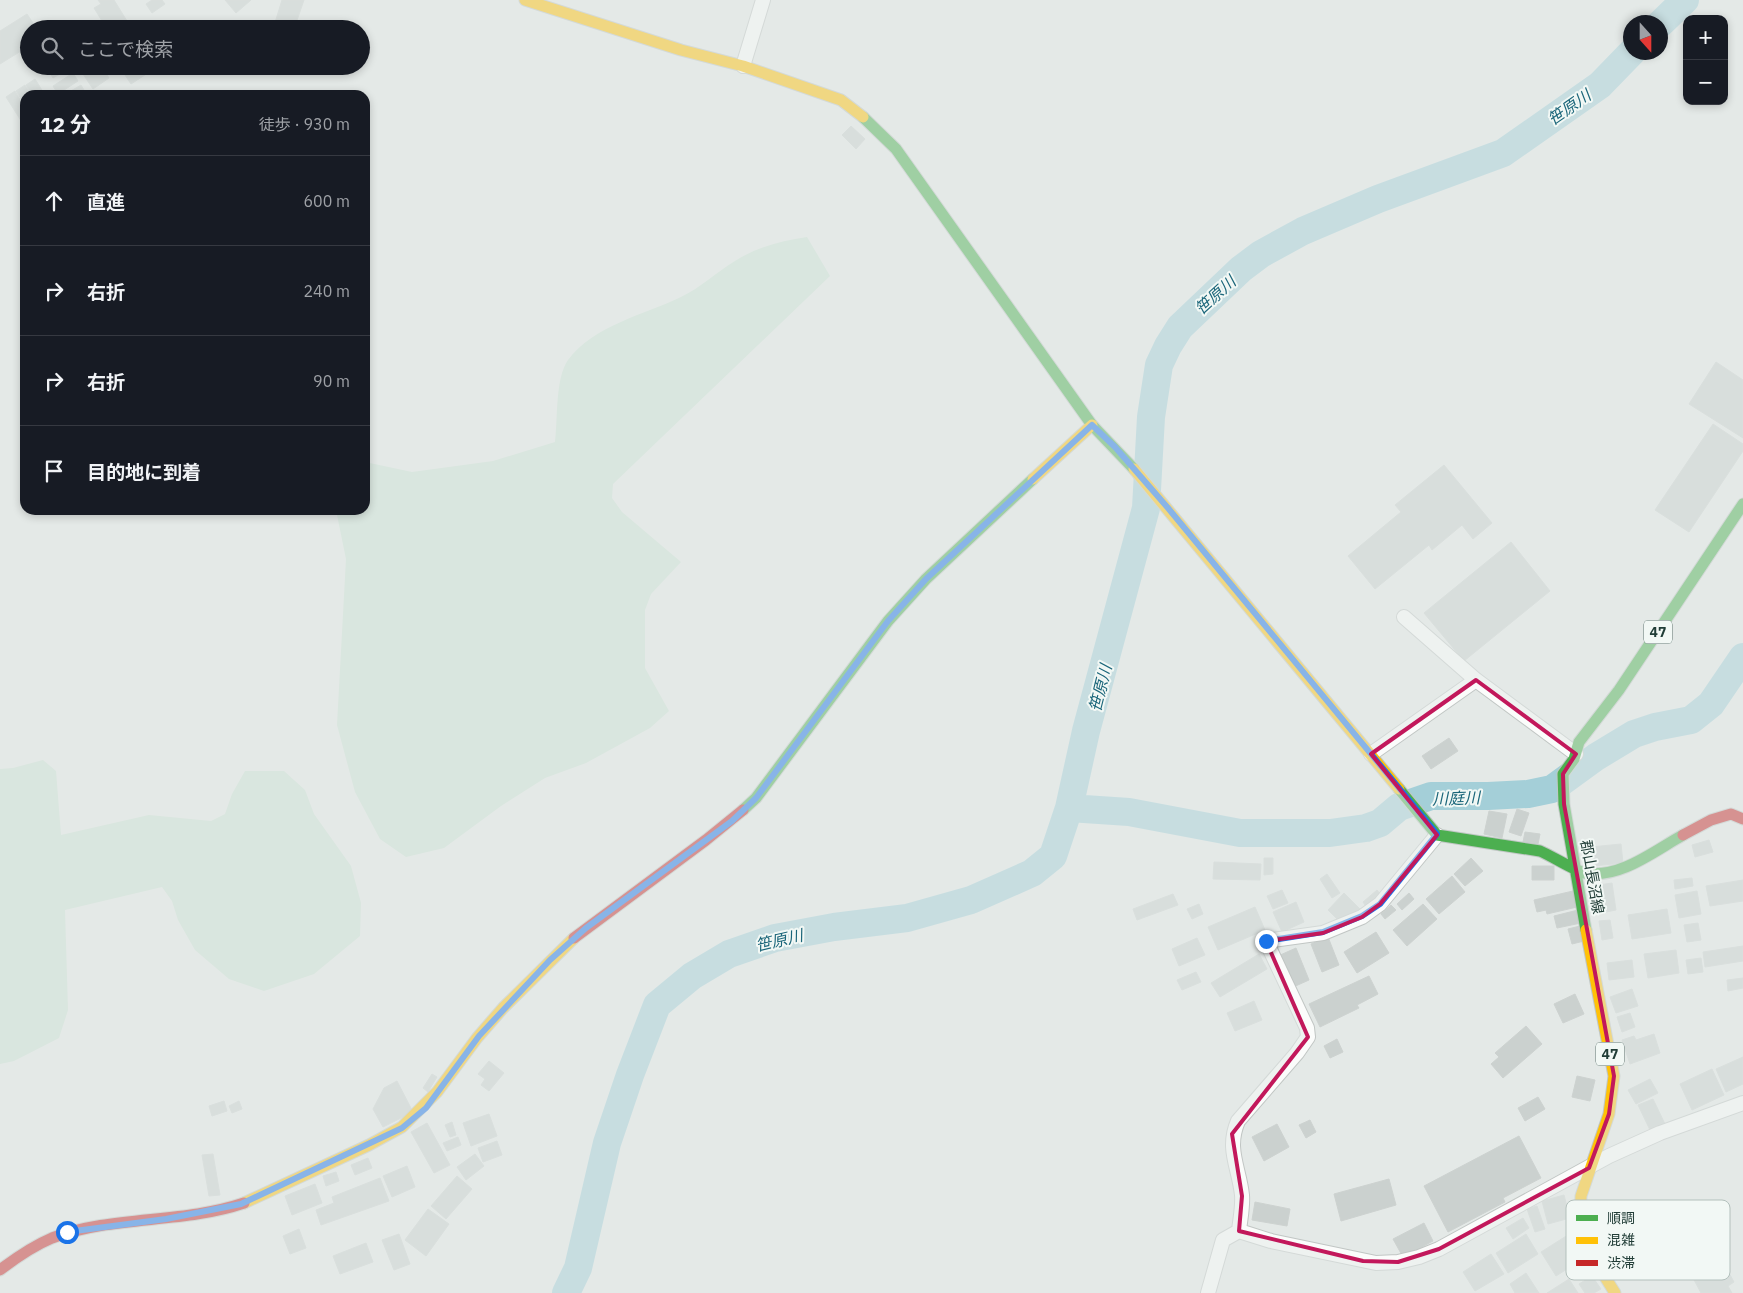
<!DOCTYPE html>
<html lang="ja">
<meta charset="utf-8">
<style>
:root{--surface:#171b24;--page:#242831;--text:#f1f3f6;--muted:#9ea1a6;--line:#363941}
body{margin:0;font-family:"IBM Plex Sans","Noto Sans JP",sans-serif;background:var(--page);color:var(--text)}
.controls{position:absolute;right:15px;top:15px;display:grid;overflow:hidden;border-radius:10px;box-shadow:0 2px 8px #0003}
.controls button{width:45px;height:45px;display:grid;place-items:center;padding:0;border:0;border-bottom:1px solid var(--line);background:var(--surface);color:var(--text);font:25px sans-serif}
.compass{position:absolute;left:1623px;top:15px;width:45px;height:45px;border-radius:50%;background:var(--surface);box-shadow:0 2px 8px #0003;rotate:159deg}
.stop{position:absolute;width:15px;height:15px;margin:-11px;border:4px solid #1a73e8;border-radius:50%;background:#fff}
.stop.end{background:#1a73e8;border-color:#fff;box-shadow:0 1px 5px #0008}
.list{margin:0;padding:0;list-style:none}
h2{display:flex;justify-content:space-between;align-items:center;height:65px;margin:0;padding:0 20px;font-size:21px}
h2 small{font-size:16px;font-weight:400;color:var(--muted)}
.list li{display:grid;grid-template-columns:32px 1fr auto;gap:15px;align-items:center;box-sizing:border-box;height:90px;padding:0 20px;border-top:1px solid var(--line)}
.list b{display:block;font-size:19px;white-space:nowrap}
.list em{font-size:16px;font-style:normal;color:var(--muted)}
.icon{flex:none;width:28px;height:28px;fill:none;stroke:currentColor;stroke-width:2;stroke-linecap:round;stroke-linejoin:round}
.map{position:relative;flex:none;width:1743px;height:1293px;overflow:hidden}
.search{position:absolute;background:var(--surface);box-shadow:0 2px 8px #0003;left:20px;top:20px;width:350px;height:55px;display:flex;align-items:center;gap:12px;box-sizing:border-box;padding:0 18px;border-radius:28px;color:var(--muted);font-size:19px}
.panel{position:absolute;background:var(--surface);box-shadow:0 2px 8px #0003;left:20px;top:90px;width:350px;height:425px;border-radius:15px}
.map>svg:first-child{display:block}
.green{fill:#cde2d4}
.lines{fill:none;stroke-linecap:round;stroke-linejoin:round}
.river{stroke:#a4cfd8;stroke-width:28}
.building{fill:#cbd1cf;stroke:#cdd2d0}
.street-casing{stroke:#c1c6c4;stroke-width:16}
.fast-casing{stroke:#c0c7c4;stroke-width:13}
.slow-casing{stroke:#c0c7c4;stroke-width:13}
.jam-casing{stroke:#c0c7c4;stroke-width:13}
.street{stroke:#fbfcfb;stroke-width:14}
.fast{stroke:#4caf50;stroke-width:11}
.slow{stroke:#ffc107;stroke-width:11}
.jam{stroke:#c62828;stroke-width:11}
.route{stroke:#1a73e8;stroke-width:6}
.marked{fill:none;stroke:#c2185b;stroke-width:4;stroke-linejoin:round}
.labels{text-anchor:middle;stroke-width:4;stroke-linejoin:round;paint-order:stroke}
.shield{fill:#f2f8f5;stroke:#607570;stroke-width:1}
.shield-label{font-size:14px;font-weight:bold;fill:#213d37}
.street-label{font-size:15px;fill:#213d37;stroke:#f2f8f5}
.water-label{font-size:16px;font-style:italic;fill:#1b667a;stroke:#f2f8f5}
.key{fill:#f2f8f5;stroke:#b3c0bc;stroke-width:1}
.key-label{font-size:14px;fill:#213d37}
</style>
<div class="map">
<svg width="1743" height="1293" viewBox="0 0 1743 1293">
<rect width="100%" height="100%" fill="#e4e9e7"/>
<path class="green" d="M807,237L830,276L613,484L612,498L622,512L681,562L651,594L645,610V668L669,711L650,728L586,763L545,778L501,806L444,848L406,857L380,839L355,792L337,725L346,559L336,510H365V462L412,472L493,461L555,442C558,418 555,379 568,360C594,325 644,315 681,297C700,288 717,272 735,261C757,247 781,241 807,237Z
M43,760L56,771L61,835L149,815L211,821L225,814L232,794L245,771H284L305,790L314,814L351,866L361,903L360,936L314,974L264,991L229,979L195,950L178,920L172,901L162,887L65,910L68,1010L59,1038L14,1061L0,1064V769L13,768Z"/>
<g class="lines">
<path class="river" d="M1660,24L1685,0
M1069,808L1129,812L1240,833H1330L1366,828L1380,823L1399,807L1431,796H1488L1528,794L1552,789L1596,757L1634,734L1655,727L1691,720L1711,704L1743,657
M566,1293L578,1268L607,1143L630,1075L657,1005L692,976L729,954L775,938L834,927L907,918L971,900L1032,873L1053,856L1069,808L1086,731L1146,508L1151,417L1159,365L1168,346L1180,327L1241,269L1261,254L1303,231L1378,199L1503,153L1600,85L1632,52"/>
</g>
<path class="building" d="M98,0H114L132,29H107L94,8L101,4Z
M152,0H162L165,4L152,13L146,4Z
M225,0H251L236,13Z
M282,0H304L294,29H273Z
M27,14L37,29H29V46L0,64V31Z
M46,66H72V67L53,78Z
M95,66H102L109,78L93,89L83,74Z
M126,66H144L148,73L131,84L121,69Z
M73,73L78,81L58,94L53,86Z
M35,79L45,95H32L26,85Z
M25,85L31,95H25V105L16,91Z
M81,85L87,95H64Z
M15,91L25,108V127L6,97Z
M851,126L865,139L856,149L842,135Z
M1716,362L1743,380V438L1689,404Z
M1713,424L1743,444V451L1689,532L1655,510Z
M1444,465L1492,523L1473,539L1462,525L1432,550L1429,545L1375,589L1348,556L1401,512L1395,505Z
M1511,542L1550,591L1464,661L1424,613Z
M1449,738L1458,751L1431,769L1422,756Z
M1517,809L1529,813L1521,836L1509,832Z
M1489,811L1507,814L1502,838L1484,834Z
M1525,832L1540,834L1538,844L1523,842Z
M1709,840L1713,852L1695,857L1692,845Z
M1621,844L1623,863L1593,866L1591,847Z
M1264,858H1273V874L1264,875Z
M1471,858L1483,871L1465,886L1454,874Z
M1214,862L1261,864L1260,880L1213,879Z
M1532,866H1554V880H1532Z
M1327,874L1340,893L1332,898L1320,879Z
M1452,876L1465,892L1439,914L1426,899Z
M1692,878L1693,886L1675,889L1674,880Z
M1743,880V901L1710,906L1706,886Z
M1612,883L1616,910L1596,914L1592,886Z
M1282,890L1288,903L1273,909L1267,896Z
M1377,890L1381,895L1367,908L1363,902Z
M1573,891L1577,907L1547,914L1546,910L1537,912L1534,900Z
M1697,891L1701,914L1679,918L1675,895Z
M1344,893L1361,910L1340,922L1328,910Z
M1409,893L1414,899L1402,910L1397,904Z
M1173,894L1178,905L1137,920L1133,909Z
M1296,902L1304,922L1282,932L1273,912Z
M1199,904L1203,914L1192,919L1187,909Z
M1423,904L1437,919L1407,946L1393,930Z
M1391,905L1396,910L1385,919L1381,914Z
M1255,907L1265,930L1218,950L1208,927Z
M1667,909L1671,933L1632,939L1628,915Z
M1578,910L1581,923L1557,928L1554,916Z
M1610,920L1613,938L1602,940L1599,921Z
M1698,923L1701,940L1687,942L1684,925Z
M1580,926L1584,941L1572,944L1568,929Z
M1376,932L1389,953L1357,973L1344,952Z
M1328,937L1339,965L1322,972L1311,944Z
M1197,938L1205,955L1179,966L1172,949Z
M1743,946V961L1705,967L1703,952Z
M1296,948L1309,980L1291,988L1278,956Z
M1676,950L1679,973L1648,978L1644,954Z
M1259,954L1267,969L1220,997L1211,983Z
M1701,958L1703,972L1688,974L1686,960Z
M1632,960L1634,977L1609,980L1607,963Z
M1196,972L1201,982L1182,990L1177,980Z
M1369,976L1378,994L1357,1005L1359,1008L1320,1027L1309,1004Z
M1743,978V988L1728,991L1727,980Z
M1632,989L1638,1006L1616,1013L1610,997Z
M1575,994L1584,1014L1563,1023L1554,1004Z
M1254,1001L1262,1020L1235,1031L1227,1013Z
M1630,1013L1635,1027L1622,1032L1617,1017Z
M1526,1026L1542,1044L1503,1078L1491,1064L1499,1057L1495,1053Z
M1654,1034L1660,1053L1630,1064L1622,1040L1634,1036L1636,1040Z
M1337,1039L1343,1052L1330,1058L1324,1046Z
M1743,1057V1084L1726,1092L1716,1069Z
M489,1061L504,1073L489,1091L481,1085L485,1079L478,1074Z
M1712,1069L1724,1095L1692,1110L1680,1084Z
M432,1074L437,1077L428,1092L423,1088Z
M1577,1076L1595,1080L1590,1101L1572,1097Z
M1650,1079L1658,1093L1636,1104L1628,1090Z
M397,1081L413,1112L383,1127L373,1109L384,1088Z
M1538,1097L1545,1109L1525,1121L1518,1108Z
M1653,1099L1665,1124L1650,1130L1638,1105Z
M224,1101L227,1111L212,1116L209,1106Z
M239,1101L242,1109L232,1113L229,1106Z
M489,1114L497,1136L471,1146L463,1123Z
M1310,1120L1316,1132L1306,1138L1299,1125Z
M452,1122L456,1135L450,1137L445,1125Z
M427,1123L450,1165L434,1173L411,1132Z
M1277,1124L1289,1147L1264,1161L1252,1137Z
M1519,1136L1541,1178L1503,1198L1505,1202L1448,1232L1424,1186Z
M458,1137L461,1145L447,1151L443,1143Z
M497,1141L502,1155L483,1162L478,1148Z
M213,1154L220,1195L209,1196L202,1155Z
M475,1154L484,1166L466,1180L457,1167Z
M368,1158L372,1168L355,1175L351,1165Z
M407,1166L415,1187L392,1197L383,1176Z
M336,1172L339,1181L326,1186L323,1176Z
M457,1176L472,1189L446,1219L431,1206Z
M380,1178L389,1201L321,1225L316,1210L334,1203L332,1197Z
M1389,1179L1396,1205L1341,1221L1334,1194Z
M315,1184L322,1203L292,1215L285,1196Z
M1564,1195L1570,1218L1548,1224L1542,1201Z
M1255,1202L1290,1209L1287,1226L1252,1220Z
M1537,1206L1545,1229L1535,1232L1527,1209Z
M428,1209L449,1224L426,1256L405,1240Z
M1523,1218L1529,1228L1513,1239L1506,1228Z
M1424,1223L1433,1241L1403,1257L1393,1239Z
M299,1229L306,1248L290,1254L283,1236Z
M1571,1233L1586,1257L1556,1276L1541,1252Z
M399,1234L410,1264L394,1270L382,1240Z
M1526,1234L1538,1254L1508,1273L1496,1253Z
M366,1243L373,1262L340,1274L333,1256Z
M1491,1254L1504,1274L1475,1291L1463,1272Z
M1723,1262L1734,1282L1728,1286L1732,1293H1701L1693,1278L1698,1275L1697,1274Z
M1526,1273L1539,1293H1515L1510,1284Z
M1592,1276L1601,1289L1594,1293H1585L1579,1284Z
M1569,1279L1578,1293H1547Z"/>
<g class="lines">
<g class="street-casing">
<path id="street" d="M743,66L763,0
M1404,617L1476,680L1576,754
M1371,754L1476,680
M1239,1231C1240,1220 1243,1207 1242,1195C1239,1167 1226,1149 1238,1121L1297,1053L1308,1037L1307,1028L1266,941L1323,933L1362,917L1380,904L1437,835
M1208,1293L1223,1240L1239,1231L1271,1241L1376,1263L1398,1262L1419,1257L1439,1249L1609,1156L1660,1133L1743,1103"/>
</g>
<g class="fast-casing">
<path id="fast" d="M863,117L896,149L1092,425L1134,469
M1399,789L1437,835L1540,851C1552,856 1575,871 1585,873C1620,879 1654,851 1683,835
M743,810L756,798L888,621L926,579L1033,479
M1586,930L1564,804L1563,774L1574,759L1579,742L1619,690L1743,504"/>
</g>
<g class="slow-casing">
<path id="slow" d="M525,0L681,50L743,66L841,100L863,117
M1134,469L1399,789
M1033,479L1092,425
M1586,930L1614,1076L1609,1114L1581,1196L1580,1225L1597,1264L1615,1293
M244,1203L369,1145L402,1127L437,1092L477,1038L503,1008L574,938"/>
</g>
<g class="jam-casing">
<path id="jam" d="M1683,835L1711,820L1731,814L1743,819
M574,938L706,840L743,810
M0,1270C17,1257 33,1246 52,1238C113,1215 182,1224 244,1203"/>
</g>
<use href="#street" class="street"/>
<use href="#fast" class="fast"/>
<use href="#slow" class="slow"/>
<use href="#jam" class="jam"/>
</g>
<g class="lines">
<path class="route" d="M67,1232L166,1219L241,1204L402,1128L426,1108L479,1036L550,960L586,928L732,821L756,798L888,621L926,579L1092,425L1115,447L1168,508L1437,834L1380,904L1362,916L1323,932L1266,941"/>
</g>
<path d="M0 0H1743V1293H0ZM1476,680L1576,754L1563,774L1564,804L1614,1076L1609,1114L1589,1168L1439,1249L1398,1262L1363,1261L1239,1231L1242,1196L1232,1134L1308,1037L1266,941L1323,933L1362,917L1380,904L1437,835L1371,754Z" fill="#e4e9e7" fill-opacity=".55" fill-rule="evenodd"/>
<path class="marked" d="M1476,680L1576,754L1563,774L1564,804L1614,1076L1609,1114L1589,1168L1439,1249L1398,1262L1363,1261L1239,1231L1242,1196L1232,1134L1308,1037L1266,941L1323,933L1362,917L1380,904L1437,835L1371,754Z"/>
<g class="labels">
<g class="shield">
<rect x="1644" y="620.5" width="28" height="23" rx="4"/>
<rect x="1596" y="1042.5" width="28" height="23" rx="4"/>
</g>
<g class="shield-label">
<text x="1658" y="637">47</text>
<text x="1610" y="1059">47</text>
</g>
<g class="street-label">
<text transform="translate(1592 877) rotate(80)" y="5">郡山長沼線</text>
</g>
<g class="water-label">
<text transform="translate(1569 107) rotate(-35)" y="6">笹原川</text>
<text transform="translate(1215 295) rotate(-42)" y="6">笹原川</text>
<text transform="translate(1100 688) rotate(-76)" y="6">笹原川</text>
<text transform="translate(1456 798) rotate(-2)" y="6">川庭川</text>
<text transform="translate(779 940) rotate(-13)" y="6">笹原川</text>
</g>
</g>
<rect x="1566" y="1200" width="164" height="80" rx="8" class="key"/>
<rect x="1576" y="1215" width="22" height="6" fill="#4caf50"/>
<rect x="1576" y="1237" width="22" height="7" fill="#ffc107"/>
<rect x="1576" y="1260" width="22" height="6" fill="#c62828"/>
<g class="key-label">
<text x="1607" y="1223">順調</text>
<text x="1607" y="1245">混雑</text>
<text x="1607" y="1268">渋滞</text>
</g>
</svg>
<div class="controls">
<button>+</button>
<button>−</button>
</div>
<svg class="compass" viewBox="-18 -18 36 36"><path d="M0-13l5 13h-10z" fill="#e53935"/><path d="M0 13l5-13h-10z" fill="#9ea1a6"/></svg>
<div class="stop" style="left:67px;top:1232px"></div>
<div class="stop end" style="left:1266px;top:941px"></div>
<div class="search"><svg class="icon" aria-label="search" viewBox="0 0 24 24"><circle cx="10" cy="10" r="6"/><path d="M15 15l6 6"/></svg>ここで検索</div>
<section class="panel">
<h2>12 分<small>徒歩 · 930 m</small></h2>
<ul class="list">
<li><svg class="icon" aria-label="ahead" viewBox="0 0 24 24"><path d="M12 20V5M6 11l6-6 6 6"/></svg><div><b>直進</b></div><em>600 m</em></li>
<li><svg class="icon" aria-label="right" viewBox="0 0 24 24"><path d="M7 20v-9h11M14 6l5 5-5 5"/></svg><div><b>右折</b></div><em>240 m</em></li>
<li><svg class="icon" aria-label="right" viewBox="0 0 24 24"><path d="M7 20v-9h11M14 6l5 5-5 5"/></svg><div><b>右折</b></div><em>90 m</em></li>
<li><svg class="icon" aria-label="arrive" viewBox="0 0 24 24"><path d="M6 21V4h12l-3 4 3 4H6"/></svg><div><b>目的地に到着</b></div></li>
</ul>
</section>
</div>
